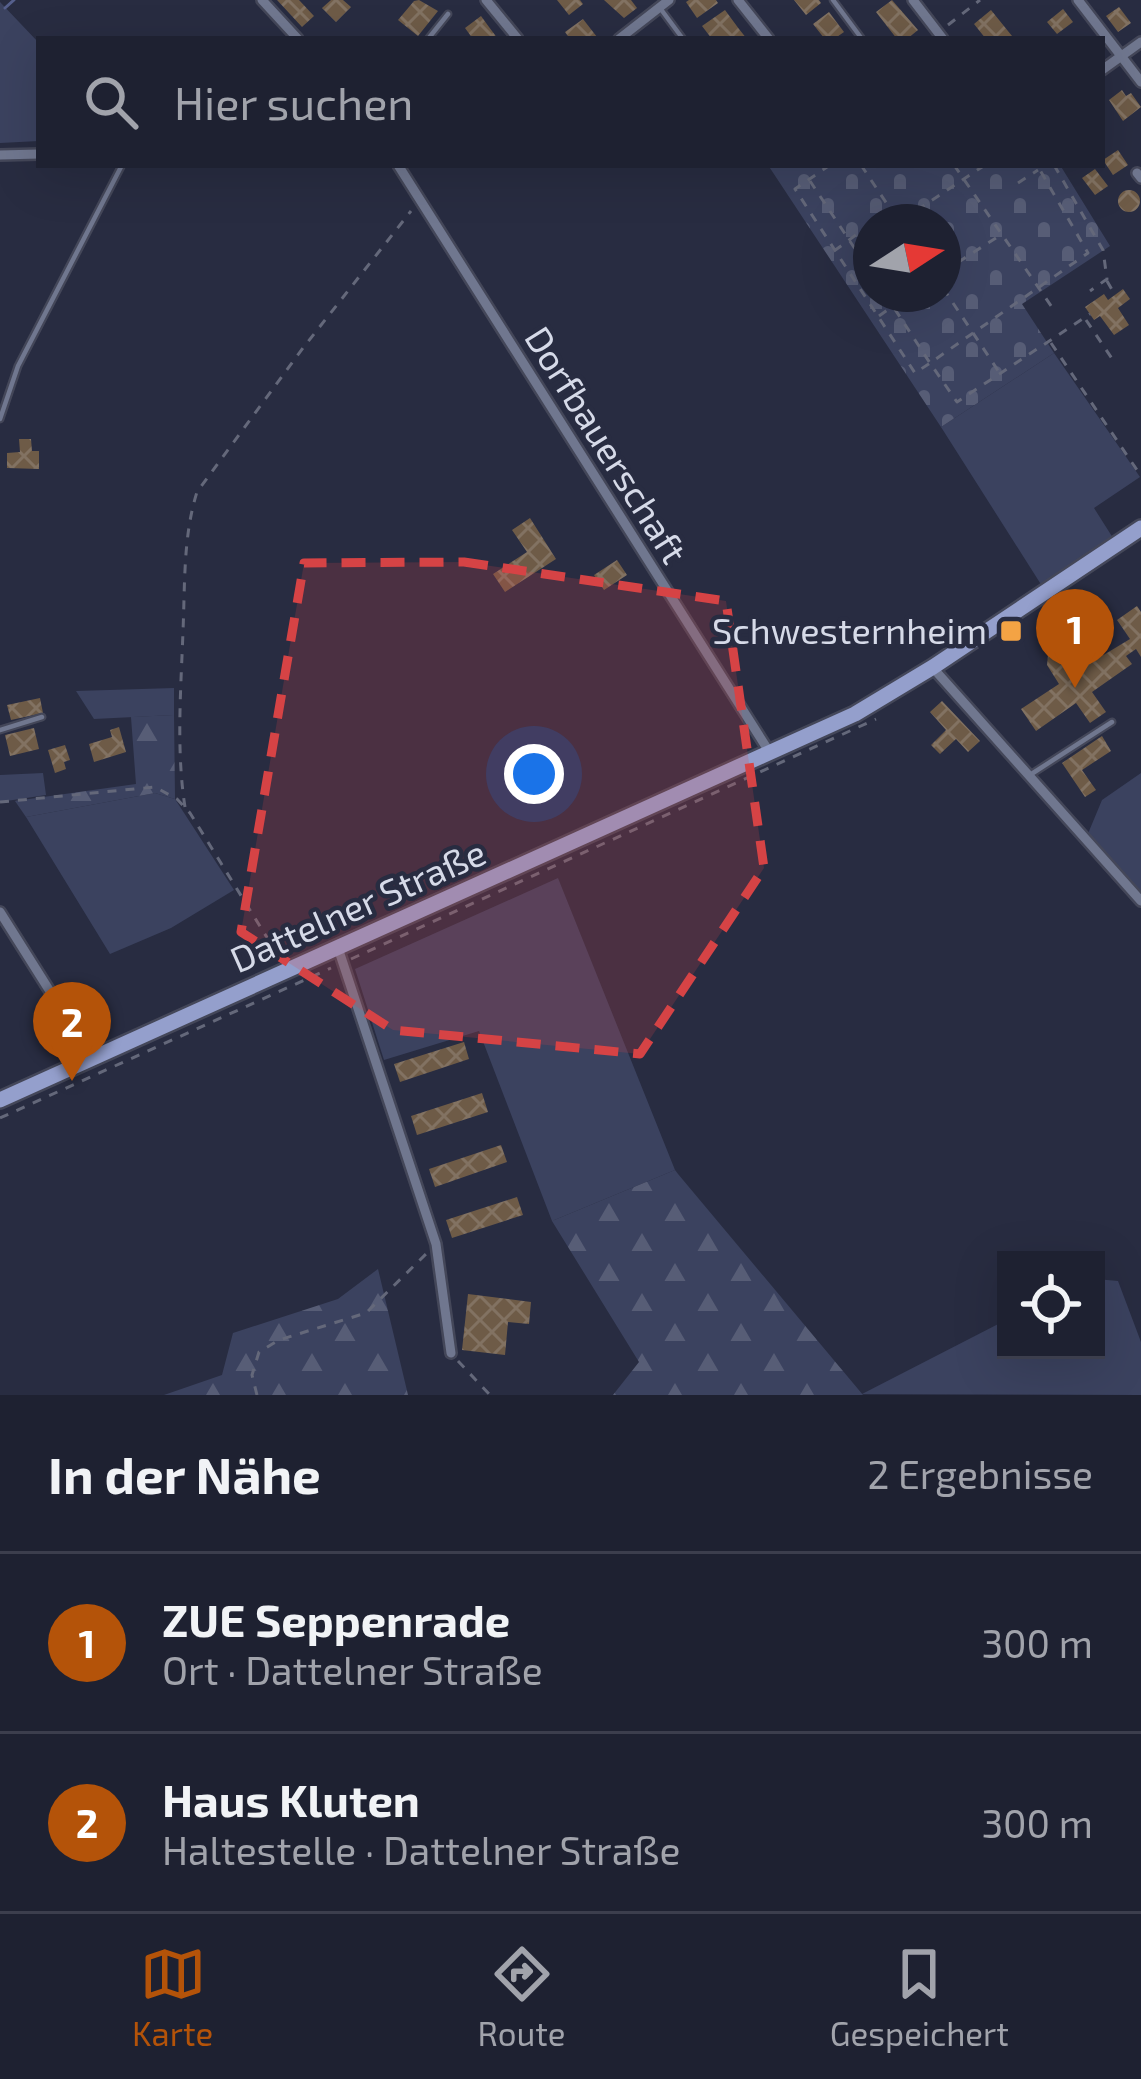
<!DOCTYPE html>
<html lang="de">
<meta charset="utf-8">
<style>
:root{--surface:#1e2131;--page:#2b2e3d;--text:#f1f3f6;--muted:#a1a3ab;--line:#3c3e4d;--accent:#b45309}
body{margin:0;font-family:"Exo 2",sans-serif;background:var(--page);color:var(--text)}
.controls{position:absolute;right:36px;bottom:36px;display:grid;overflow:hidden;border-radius:0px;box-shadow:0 12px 48px #0002}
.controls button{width:108px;height:108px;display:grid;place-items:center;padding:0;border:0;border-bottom:3px solid var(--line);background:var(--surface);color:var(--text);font:60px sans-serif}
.compass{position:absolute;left:853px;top:204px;width:108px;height:108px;border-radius:50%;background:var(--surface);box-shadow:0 12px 48px #0002;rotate:78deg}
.you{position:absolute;left:534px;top:774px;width:42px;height:42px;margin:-30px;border:9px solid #fff;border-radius:50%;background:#1a73e8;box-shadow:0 0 0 18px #1a73e833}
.badge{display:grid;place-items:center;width:78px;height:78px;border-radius:50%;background:var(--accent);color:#fff;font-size:39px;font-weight:700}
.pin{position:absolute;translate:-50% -99px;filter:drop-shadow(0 3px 6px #0008)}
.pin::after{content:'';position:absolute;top:63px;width:42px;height:36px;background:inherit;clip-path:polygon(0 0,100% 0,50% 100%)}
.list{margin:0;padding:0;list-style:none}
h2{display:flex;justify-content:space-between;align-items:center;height:156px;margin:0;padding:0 48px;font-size:51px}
h2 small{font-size:39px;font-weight:400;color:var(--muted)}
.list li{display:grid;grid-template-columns:78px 1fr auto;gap:36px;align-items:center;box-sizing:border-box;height:180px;padding:0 48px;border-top:3px solid var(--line)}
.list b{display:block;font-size:45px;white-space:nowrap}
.list p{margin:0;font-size:39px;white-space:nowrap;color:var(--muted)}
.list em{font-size:39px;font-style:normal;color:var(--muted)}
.icon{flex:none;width:66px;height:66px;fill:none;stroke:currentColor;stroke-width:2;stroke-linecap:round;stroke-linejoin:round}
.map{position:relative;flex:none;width:1141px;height:1395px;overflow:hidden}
.search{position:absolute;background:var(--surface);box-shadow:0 12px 48px #0002;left:36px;right:36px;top:36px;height:132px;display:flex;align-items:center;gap:30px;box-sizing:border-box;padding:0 42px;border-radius:0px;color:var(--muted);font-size:45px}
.sheet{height:516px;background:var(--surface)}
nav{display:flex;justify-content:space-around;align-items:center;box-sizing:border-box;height:168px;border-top:3px solid var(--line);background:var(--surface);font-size:33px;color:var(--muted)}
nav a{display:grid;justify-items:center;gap:6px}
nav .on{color:var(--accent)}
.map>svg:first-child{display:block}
.green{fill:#3b425f}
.forest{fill:url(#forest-firs)}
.cemetery{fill:url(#cemetery-stones);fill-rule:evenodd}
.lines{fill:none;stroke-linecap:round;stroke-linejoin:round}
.stream{stroke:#555f8c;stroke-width:3}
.building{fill:url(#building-cross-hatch)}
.lane-casing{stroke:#444759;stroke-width:9}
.street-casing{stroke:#444759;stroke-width:14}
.primary-casing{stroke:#444759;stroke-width:20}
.path{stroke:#64687a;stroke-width:3;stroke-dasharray:9 9;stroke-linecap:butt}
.lane{stroke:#70778f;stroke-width:4.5}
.street{stroke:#70778f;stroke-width:9}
.primary{stroke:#949fcc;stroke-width:15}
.marked{fill:#d64345;fill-opacity:0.2;stroke:#d64345;stroke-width:9;stroke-dasharray:24 15;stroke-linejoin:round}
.poi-dot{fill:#f4a344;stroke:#282c41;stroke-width:4.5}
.labels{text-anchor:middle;stroke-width:9;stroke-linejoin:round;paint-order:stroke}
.street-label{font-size:36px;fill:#d6dae8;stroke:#282c41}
.poi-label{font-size:36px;fill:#d6dae8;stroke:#282c41;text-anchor:end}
</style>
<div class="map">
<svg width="1141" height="1395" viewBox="0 0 1141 1395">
<defs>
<pattern id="forest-firs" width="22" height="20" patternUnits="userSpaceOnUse" patternTransform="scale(3)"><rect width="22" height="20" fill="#3b425f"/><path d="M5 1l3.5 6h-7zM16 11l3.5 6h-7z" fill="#575d76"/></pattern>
<pattern id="cemetery-stones" width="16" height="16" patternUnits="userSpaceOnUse" patternTransform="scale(3)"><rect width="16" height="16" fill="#3b425f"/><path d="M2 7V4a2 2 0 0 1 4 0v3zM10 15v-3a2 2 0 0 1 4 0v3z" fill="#575d76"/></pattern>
<pattern id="building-cross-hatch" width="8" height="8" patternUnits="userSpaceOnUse" patternTransform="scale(3)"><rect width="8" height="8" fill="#6e5b47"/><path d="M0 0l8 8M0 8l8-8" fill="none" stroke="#827262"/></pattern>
</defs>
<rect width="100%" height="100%" fill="#282c41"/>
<path class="green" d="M0,2L39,43V141L0,143Z
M1054,353L1140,477L1094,508L1113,538L1042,586L941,427Z
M174,688V715L94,719L76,691Z
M43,773L46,795L0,802V775Z
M1141,773V897L1087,836L1102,800Z
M155,793L175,799L234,890L171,928L110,954L26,817Z
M558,878L675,1170L552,1221L479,1031L384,1060L355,969Z
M1096,1279L1118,1281L1141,1342V1395L862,1394L1006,1320V1350H1096Z"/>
<path class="forest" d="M174,715L175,799L155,793L26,817L15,801L136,784L131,717Z
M675,1170L678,1174L863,1395H613L639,1362L552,1221Z
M378,1269L408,1395H164L222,1375L233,1333L338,1299Z"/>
<path class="cemetery" d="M768,165H1060L1110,246L1022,304L1054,353L941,427ZM871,222H943V294H871Z"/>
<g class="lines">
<path class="stream" d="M5,8L14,0"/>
</g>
<path class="building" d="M277,0H299L314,16L302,27Z
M331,0H343L351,7L336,22L322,8Z
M419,0L438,11L418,36L398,20L414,1Z
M557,0H580L583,4L569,15Z
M604,0H631L637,8L624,18Z
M689,0H716L718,3L697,18L686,2Z
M794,0H819L821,3L806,15Z
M892,0L918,30L907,39H897L876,12Z
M1119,7L1131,23L1118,32L1106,16Z
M1063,9L1073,22L1057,34L1047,22Z
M725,10L739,29L747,39H712L702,26Z
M991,10L1012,36L1008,39H986L974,24Z
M829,12L844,32L834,39L824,38L813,24Z
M481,16L489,27L498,39H473L465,28Z
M583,19L597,37L570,39L565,32Z
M1122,90L1126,96L1131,93L1141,107L1123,121L1109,100Z
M1118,150L1128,165L1113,175L1103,160Z
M1095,169L1108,186L1095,195L1082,178Z
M1118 201a11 11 0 1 1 22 0a11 11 0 1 1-22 0Z
M1123,289L1130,299L1118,308L1129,325L1114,335L1100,316L1094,320L1085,307L1104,294L1108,300Z
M19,439H31L32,451H39V469L7,468V453L20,452Z
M530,518L556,559L505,592L493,574L527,552L512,530Z
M617,560L627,575L604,590L594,575Z
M1137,606L1141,612V657L1136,649L1126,656L1132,664L1092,692L1106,712L1090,723L1076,703L1036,731L1021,709L1059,684L1047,665L1048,655L1061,649L1077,671L1130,639L1117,620Z
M40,698L43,713L11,720L7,705Z
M942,701L980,741L968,752L956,739L940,754L931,745L946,730L930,712Z
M119,727L126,752L94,762L89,744L112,737L110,730Z
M34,728L39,749L10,756L5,735Z
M1102,736L1111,751L1082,770L1096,790L1085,797L1062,763Z
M65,745L70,760L64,762L66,769L55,773L48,750Z
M464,1042L469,1059L400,1082L394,1064Z
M482,1093L488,1112L417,1135L411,1116Z
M501,1145L507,1162L435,1187L429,1169Z
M517,1197L523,1215L452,1238L446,1220Z
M468,1294L531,1302L529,1324L508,1322L505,1355L462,1350Z"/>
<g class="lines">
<g class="lane-casing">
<path id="lane" d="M833,0L862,39
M660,8L683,39
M428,39L448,14
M0,419L18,366L122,165
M0,730L42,717
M1033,773L1112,722"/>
</g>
<g class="street-casing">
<path id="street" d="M262,0L298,39
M486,0L518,39
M738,0L769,39
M913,0L943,39
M1078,0L1141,82
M619,39L669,0
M1102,70L1141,42
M0,155L39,154
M398,165L770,753
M1137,173L1141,178
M933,668L1141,901
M0,912L92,1058
M338,948L436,1244L451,1353"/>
</g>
<g class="primary-casing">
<path id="primary" d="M0,1100L855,714L933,667L1141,528"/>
</g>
<path class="path" d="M948,25L980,0
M830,165L795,189L915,373L930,363L957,402L1090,314
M861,165L899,222L985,165
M954,165L1056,313
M1054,165L1103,250L1107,279L1090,291
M810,181L871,273
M1018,183L1038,170
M874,222L890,212
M834,251L871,224
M943,272L1002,234
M1107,281L1115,295
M943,288L999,372
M885,294L930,363L1088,253L1037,165
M879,316L910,294
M1086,320L1115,363
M1051,343L1141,476
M0,802L155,787L177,799L190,813L279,957
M185,807C176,750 181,688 183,631C185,585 183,536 197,492L303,348L411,211
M351,959L876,719
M0,1118L331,968
M458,1361L490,1395
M257,1395L252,1375L259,1352L279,1340L366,1313L426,1254"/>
<use href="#lane" class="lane"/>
<use href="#street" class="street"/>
<use href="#primary" class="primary"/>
</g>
<path class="marked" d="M464,562L726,601L764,868L640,1054L393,1030L241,932L304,563Z"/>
<rect class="poi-dot" x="999" y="619" width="24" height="24" rx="6"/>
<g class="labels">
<g class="street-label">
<text transform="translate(606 445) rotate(58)" y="13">Dorfbauerschaft</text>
<text transform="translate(358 906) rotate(-24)" y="13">Dattelner Straße</text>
</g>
<g class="poi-label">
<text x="987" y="644">Schwesternheim</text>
</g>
</g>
</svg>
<div class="controls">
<button><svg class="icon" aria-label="locate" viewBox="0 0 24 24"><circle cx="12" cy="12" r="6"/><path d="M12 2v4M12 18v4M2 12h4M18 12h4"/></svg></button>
</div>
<svg class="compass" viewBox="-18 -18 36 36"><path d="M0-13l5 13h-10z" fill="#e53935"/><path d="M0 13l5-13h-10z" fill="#a1a3ab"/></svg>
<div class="you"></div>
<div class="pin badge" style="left:1075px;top:688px">1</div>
<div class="pin badge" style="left:72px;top:1081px">2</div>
<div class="search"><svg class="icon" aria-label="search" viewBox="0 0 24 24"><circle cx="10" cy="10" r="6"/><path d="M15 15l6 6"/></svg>Hier suchen</div>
</div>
<section class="sheet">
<h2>In der Nähe<small>2 Ergebnisse</small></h2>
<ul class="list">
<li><span class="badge">1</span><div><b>ZUE Seppenrade</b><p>Ort · Dattelner Straße</p></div><em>300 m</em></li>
<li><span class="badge">2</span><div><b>Haus Kluten</b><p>Haltestelle · Dattelner Straße</p></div><em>300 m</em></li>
</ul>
</section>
<nav>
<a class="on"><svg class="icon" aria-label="map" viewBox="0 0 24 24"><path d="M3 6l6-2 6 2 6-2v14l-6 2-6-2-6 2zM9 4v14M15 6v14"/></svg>Karte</a>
<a><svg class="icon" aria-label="directions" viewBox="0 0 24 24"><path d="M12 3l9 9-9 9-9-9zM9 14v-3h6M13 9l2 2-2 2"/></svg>Route</a>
<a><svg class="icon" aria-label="saved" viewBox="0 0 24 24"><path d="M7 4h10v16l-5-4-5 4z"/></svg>Gespeichert</a>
</nav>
